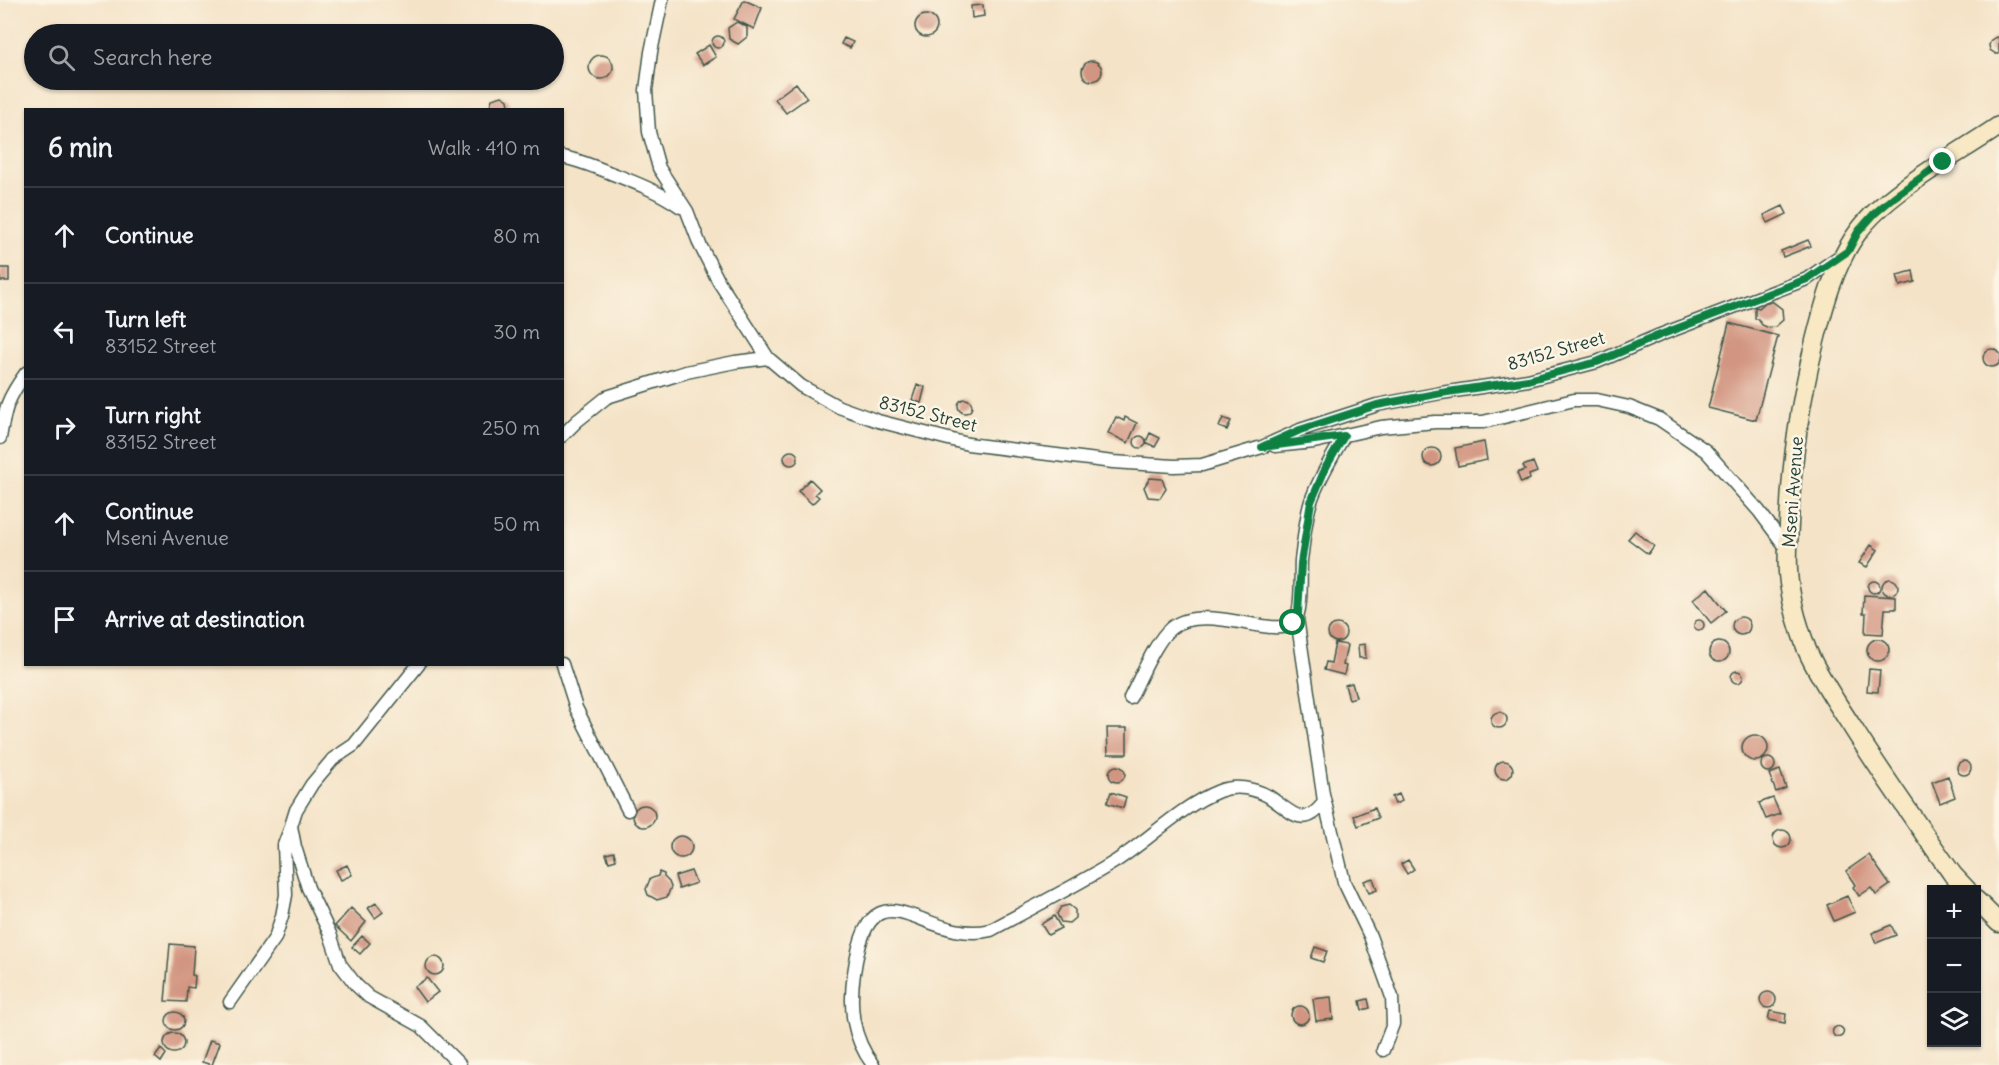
<!DOCTYPE html>
<meta charset="utf-8">
<style>
:root{--surface:#171b24;--page:#20242c;--text:#f1f3f6;--muted:#9ea1a6;--line:#363941}
body{margin:0;font-family:Delius,sans-serif;background:var(--page);color:var(--text)}
.controls{position:absolute;right:18px;bottom:18px;display:grid;overflow:hidden;border-radius:0px;box-shadow:0 2px 4px #0004}
.controls button{width:54px;height:54px;display:grid;place-items:center;padding:0;border:0;border-bottom:2px solid var(--line);background:var(--surface);color:var(--text);font:30px sans-serif}
.stop{position:absolute;width:18px;height:18px;margin:-14px;border:4px solid #0b8043;border-radius:50%;background:#fff}
.stop.end{background:#0b8043;border-color:#fff;box-shadow:0 2px 6px #0008}
.list{margin:0;padding:0;list-style:none}
h2{display:flex;justify-content:space-between;align-items:center;height:78px;margin:0;padding:0 24px;font-size:26px}
h2 small{font-size:20px;font-weight:400;color:var(--muted)}
.list li{display:grid;grid-template-columns:39px 1fr auto;gap:18px;align-items:center;box-sizing:border-box;height:96px;padding:0 24px;border-top:2px solid var(--line)}
.list b{display:block;font-size:22px;white-space:nowrap}
.list p{margin:0;font-size:20px;white-space:nowrap;color:var(--muted)}
.list em{font-size:20px;font-style:normal;color:var(--muted)}
.icon{flex:none;width:33px;height:33px;fill:none;stroke:currentColor;stroke-width:2;stroke-linecap:round;stroke-linejoin:round}
.map{position:relative;flex:none;width:1999px;height:1065px;overflow:hidden}
.search{position:absolute;background:var(--surface);box-shadow:0 2px 4px #0004;left:24px;top:24px;width:540px;height:66px;display:flex;align-items:center;gap:15px;box-sizing:border-box;padding:0 21px;border-radius:33px;color:var(--muted);font-size:22px}
.panel{position:absolute;background:var(--surface);box-shadow:0 2px 4px #0004;left:24px;top:108px;width:540px;height:558px;border-radius:0px}
.map>svg:first-child{display:block}
.building{fill:#d29581}
.lines{fill:none;stroke-linecap:round;stroke-linejoin:round}
.street-casing{stroke:#3f564a;stroke-width:15}
.secondary-casing{stroke:#3f564a;stroke-width:21}
.street{stroke:#fff;stroke-width:12}
.secondary{stroke:#f8e8c3;stroke-width:18}
.route{stroke:#0b8043;stroke-width:8}
.labels{text-anchor:middle;stroke-width:5;stroke-linejoin:round;paint-order:stroke}
.street-label{font-size:18px;fill:#1f3d34;stroke:#fcf5e5}
</style>
<div class="map">
<svg width="1999" height="1065" viewBox="0 0 1999 1065">
<rect width="100%" height="100%" fill="#fcf5e5"/>
<filter id="ink" filterUnits="userSpaceOnUse"><feTurbulence type="fractalNoise" baseFrequency=".0167" numOctaves="2"/><feDisplacementMap in="SourceGraphic" scale="12" xChannelSelector="R" yChannelSelector="G"/><feConvolveMatrix kernelMatrix="1 2 1 2 8 2 1 2 1" color-interpolation-filters="sRGB"/></filter>
<filter id="wash" filterUnits="userSpaceOnUse"><feTurbulence type="fractalNoise" baseFrequency=".008" numOctaves="4" result="noise"/><feDisplacementMap in="SourceGraphic" scale="24" xChannelSelector="R" yChannelSelector="G"/><feGaussianBlur stdDeviation="1.35" result="paint"/><feColorMatrix in="noise" values="0 0 0 0 0 0 0 0 0 0 0 0 0 0 0 0 0 1.4 0 .05"/><feComposite in="paint" operator="in"/></filter>
<g filter="url(#wash)">
<rect width="100%" height="100%" fill="#f4e3c7"/>
<g id="blocks">
<path class="building" d="M744,0L762,8L754,29L734,19Z
M983,5L984,16L972,18L971,6Z
M915 26a11 11 0 1 1 22 0a11 11 0 1 1-22 0Z
M737,22L747,27V37L738,44L729,39L728,28Z
M712 42a6 6 0 1 1 12 0a6 6 0 1 1-12 0Z
M1996,37L1999,38V54H1996L1990,50L1989,45L1991,40Z
M844,38L853,42L850,48L841,44Z
M709,45L716,57L703,65L695,54Z
M589 67a12 12 0 1 1 24 0a12 12 0 1 1-24 0Z
M1082 71a10 10 0 1 1 20 0a10 10 0 1 1-20 0Z
M796,83L807,98L786,113L775,99Z
M502,96L508,100L510,110H489L492,99Z
M1783,206L1787,214L1768,223L1764,215Z
M1808,240L1811,246L1783,257L1781,251Z
M0,268H9V281H0Z
M1913,271L1915,282L1900,286L1897,275Z
M1766,302H1773L1782,309L1783,320L1775,327L1769,328L1762,325L1758,319H1755V307L1759,308Z
M1729,323L1778,336L1756,420L1708,408Z
M1983 358a9 9 0 1 1 18 0a9 9 0 1 1-18 0Z
M917,385L925,387L921,403L912,400Z
M958 406a7 7 0 1 1 14 0a7 7 0 1 1-14 0Z
M1116,417L1124,421L1125,417L1137,423L1128,443L1108,433Z
M1223,418L1231,421L1227,430L1219,427Z
M1150,433L1160,438L1155,447L1146,442Z
M1134 442a6 6 0 1 1 12 0a6 6 0 1 1-12 0Z
M1484,442L1487,460L1458,466L1455,448Z
M1423 457a9 9 0 1 1 18 0a9 9 0 1 1-18 0Z
M784 458a7 7 0 1 1 14 0a7 7 0 1 1-14 0Z
M1533,462L1537,472L1529,475L1530,479L1521,483L1517,473L1525,470L1523,466Z
M1150,478L1162,479L1166,489L1160,498L1148,497L1144,487Z
M810,479L820,489L815,494L819,497L812,504L798,491Z
M1635,531L1654,546L1648,554L1628,539Z
M1871,545L1878,550L1867,567L1859,563Z
M1882 587a8 8 0 1 1 16 0a8 8 0 1 1-16 0Z
M1868 587a6 6 0 1 1 12 0a6 6 0 1 1-12 0Z
M1708,588L1726,611L1711,623L1693,600Z
M1864,595L1896,597V609H1885L1883,634L1865,633L1866,613H1863Z
M1732 626a9 9 0 1 1 18 0a9 9 0 1 1-18 0Z
M1694 625a5 5 0 1 1 10 0a5 5 0 1 1-10 0Z
M1328 633a9 9 0 1 1 18 0a9 9 0 1 1-18 0Z
M1867 650a11 11 0 1 1 22 0a11 11 0 1 1-22 0Z
M1709 652a10 10 0 1 1 20 0a10 10 0 1 1-20 0Z
M1335,643L1347,645L1343,665L1346,666L1344,675L1324,670L1326,662L1331,663Z
M1365,644L1366,658H1359L1358,645Z
M1869,669L1880,670L1878,692L1867,691Z
M1731 677a6 6 0 1 1 12 0a6 6 0 1 1-12 0Z
M1352,683L1356,697L1349,699L1345,685Z
M1491 720a8 8 0 1 1 16 0a8 8 0 1 1-16 0Z
M1107,728H1127V754H1108Z
M1742 748a13 13 0 1 1 26 0a13 13 0 1 1-26 0Z
M1761 765a7 7 0 1 1 14 0a7 7 0 1 1-14 0Z
M1957 768a7 7 0 1 1 14 0a7 7 0 1 1-14 0Z
M1495 770a9 9 0 1 1 18 0a9 9 0 1 1-18 0Z
M1109 774a8 8 0 1 1 16 0a8 8 0 1 1-16 0Z
M1780,770L1786,788L1776,792L1769,774Z
M1948,776L1955,797L1940,803L1932,782Z
M1111,792L1126,797L1123,808L1107,803Z
M1399,794L1402,801L1395,804L1392,797Z
M1773,798L1780,814L1766,819L1759,803Z
M633 816a11 11 0 1 1 22 0a11 11 0 1 1-22 0Z
M1374,808L1378,818L1358,826L1354,816Z
M1773 839a9 9 0 1 1 18 0a9 9 0 1 1-18 0Z
M670 847a11 11 0 1 1 22 0a11 11 0 1 1-22 0Z
M614,852L616,860L609,862L606,854Z
M1869,855L1890,885L1876,895L1871,888L1859,896L1853,887L1855,885L1846,871Z
M1408,860L1414,869L1407,874L1401,864Z
M347,865L352,875L341,880L336,870Z
M691,871L696,883L679,889L675,876Z
M659,872L664,874V877L669,882L671,887L667,897L657,900L648,895L646,889L650,879L658,876Z
M1373,878L1377,890L1369,893L1364,881Z
M1847,896L1855,912L1834,921L1827,905Z
M376,903L383,912L375,918L368,908Z
M1069,905L1075,910V918L1069,923L1061,922L1057,914L1061,907Z
M351,908L366,922L351,941L335,926Z
M1054,916L1061,928L1048,935L1041,924Z
M1891,925L1896,935L1876,943L1872,933Z
M362,936L370,943L360,954L352,947Z
M170,944L194,946L192,975L195,976L194,988L187,987L186,1002L165,1001Z
M1315,947L1327,951L1323,962L1311,958Z
M426 966a9 9 0 1 1 18 0a9 9 0 1 1-18 0Z
M427,978L438,992L425,1002L414,987Z
M1760 1000a8 8 0 1 1 16 0a8 8 0 1 1-16 0Z
M1331,997L1333,1019L1316,1021L1313,999Z
M1368,999L1370,1008L1362,1010L1360,1001Z
M1291 1015a9 9 0 1 1 18 0a9 9 0 1 1-18 0Z
M1770,1011L1786,1014L1785,1023L1768,1020Z
M166 1021a9 9 0 1 1 18 0a9 9 0 1 1-18 0Z
M1832.5 1032a5.5 5.5 0 1 1 11 0a5.5 5.5 0 1 1-11 0Z
M164 1043a10 10 0 1 1 20 0a10 10 0 1 1-20 0Z
M210,1040L220,1043L212,1065L202,1062Z
M161,1049L166,1054L161,1062L155,1057Z"/>
</g>
</g>
<g filter="url(#ink)">
<use href="#blocks" fill-opacity="0" stroke="#3f564a" stroke-width="1.5"/>
<g class="lines">
<g class="street-casing">
<path id="street" d="M662,0L651,52L646,90L649,132L659,168L687,211L700,245L719,282L768,358L801,386L839,407L878,421L968,444L1113,462L1174,466L1202,465L1262,447L1300,430L1377,405L1441,393L1528,380L1597,362L1660,335L1807,279L1843,254
M562,157C579,160 592,166 608,172C634,182 658,191 681,207
M562,436L577,421L607,397L686,372L735,362L768,358
M0,438C5,408 7,399 26,373
M1275,446L1314,442L1381,427L1435,422H1483L1574,400H1597L1629,407L1659,419L1706,451L1759,511L1788,550
M1297,618L1323,794L1344,882L1370,936L1392,997L1393,1024L1383,1050
M419,664L354,745L333,759L312,784L296,810L291,826L295,847L308,888L330,934L340,964L356,985L369,997L421,1026L460,1065
M562,664L576,708L628,810
M1130,698C1140,679 1156,640 1171,628C1205,601 1278,641 1294,622C1303,612 1300,574 1301,560C1304,540 1305,520 1311,501C1319,478 1332,457 1344,436
M230,1002L275,938L282,916L286,895L284,845L291,827
M873,1065C852,1037 849,1007 854,973C871,853 924,947 991,930C1033,907 1076,886 1116,861C1150,839 1181,806 1219,791C1235,785 1253,788 1268,796C1289,809 1303,832 1324,802L1323,794"/>
</g>
<g class="secondary-casing">
<path id="secondary" d="M1967,890L1953,875C1918,825 1883,776 1851,725C1836,702 1818,675 1807,650C1800,631 1793,609 1790,589C1786,569 1788,546 1789,525C1791,463 1800,402 1815,341C1824,305 1835,263 1858,232C1887,191 1957,155 1999,126
M1976,900L1999,923"/>
</g>
<use href="#street" class="street"/>
<use href="#secondary" class="secondary"/>
</g>
</g>
<g class="lines" filter="url(#ink)">
<path class="route" d="M1293,623L1298,613L1301,563L1311,502L1326,467L1344,436L1262,447L1300,430L1377,405L1441,393L1528,380L1597,362L1660,335L1807,279L1848,251L1858,232L1874,214L1894,197L1943,162"/>
</g>
<g class="labels">
<g class="street-label">
<text transform="translate(1556 351) rotate(-16)" y="6">83152 Street</text>
<text transform="translate(928 414) rotate(14)" y="6">83152 Street</text>
<text transform="translate(1793 492) rotate(-86)" y="6">Mseni Avenue</text>
</g>
</g>
</svg>
<div class="controls">
<button>+</button>
<button>−</button>
<button><svg class="icon" aria-label="layers" viewBox="0 0 24 24"><path d="M12 4l9 5-9 5-9-5zM3 14l9 5 9-5"/></svg></button>
</div>
<div class="stop" style="left:1293px;top:623px"></div>
<div class="stop end" style="left:1943px;top:162px"></div>
<div class="search"><svg class="icon" aria-label="search" viewBox="0 0 24 24"><circle cx="10" cy="10" r="6"/><path d="M15 15l6 6"/></svg>Search here</div>
<section class="panel">
<h2>6 min<small>Walk · 410 m</small></h2>
<ul class="list">
<li><svg class="icon" aria-label="ahead" viewBox="0 0 24 24"><path d="M12 20V5M6 11l6-6 6 6"/></svg><div><b>Continue</b></div><em>80 m</em></li>
<li><svg class="icon" aria-label="left" viewBox="0 0 24 24"><path d="M17 20v-9H6M10 6l-5 5 5 5"/></svg><div><b>Turn left</b><p>83152 Street</p></div><em>30 m</em></li>
<li><svg class="icon" aria-label="right" viewBox="0 0 24 24"><path d="M7 20v-9h11M14 6l5 5-5 5"/></svg><div><b>Turn right</b><p>83152 Street</p></div><em>250 m</em></li>
<li><svg class="icon" aria-label="ahead" viewBox="0 0 24 24"><path d="M12 20V5M6 11l6-6 6 6"/></svg><div><b>Continue</b><p>Mseni Avenue</p></div><em>50 m</em></li>
<li><svg class="icon" aria-label="arrive" viewBox="0 0 24 24"><path d="M6 21V4h12l-3 4 3 4H6"/></svg><div><b>Arrive at destination</b></div></li>
</ul>
</section>
</div>
